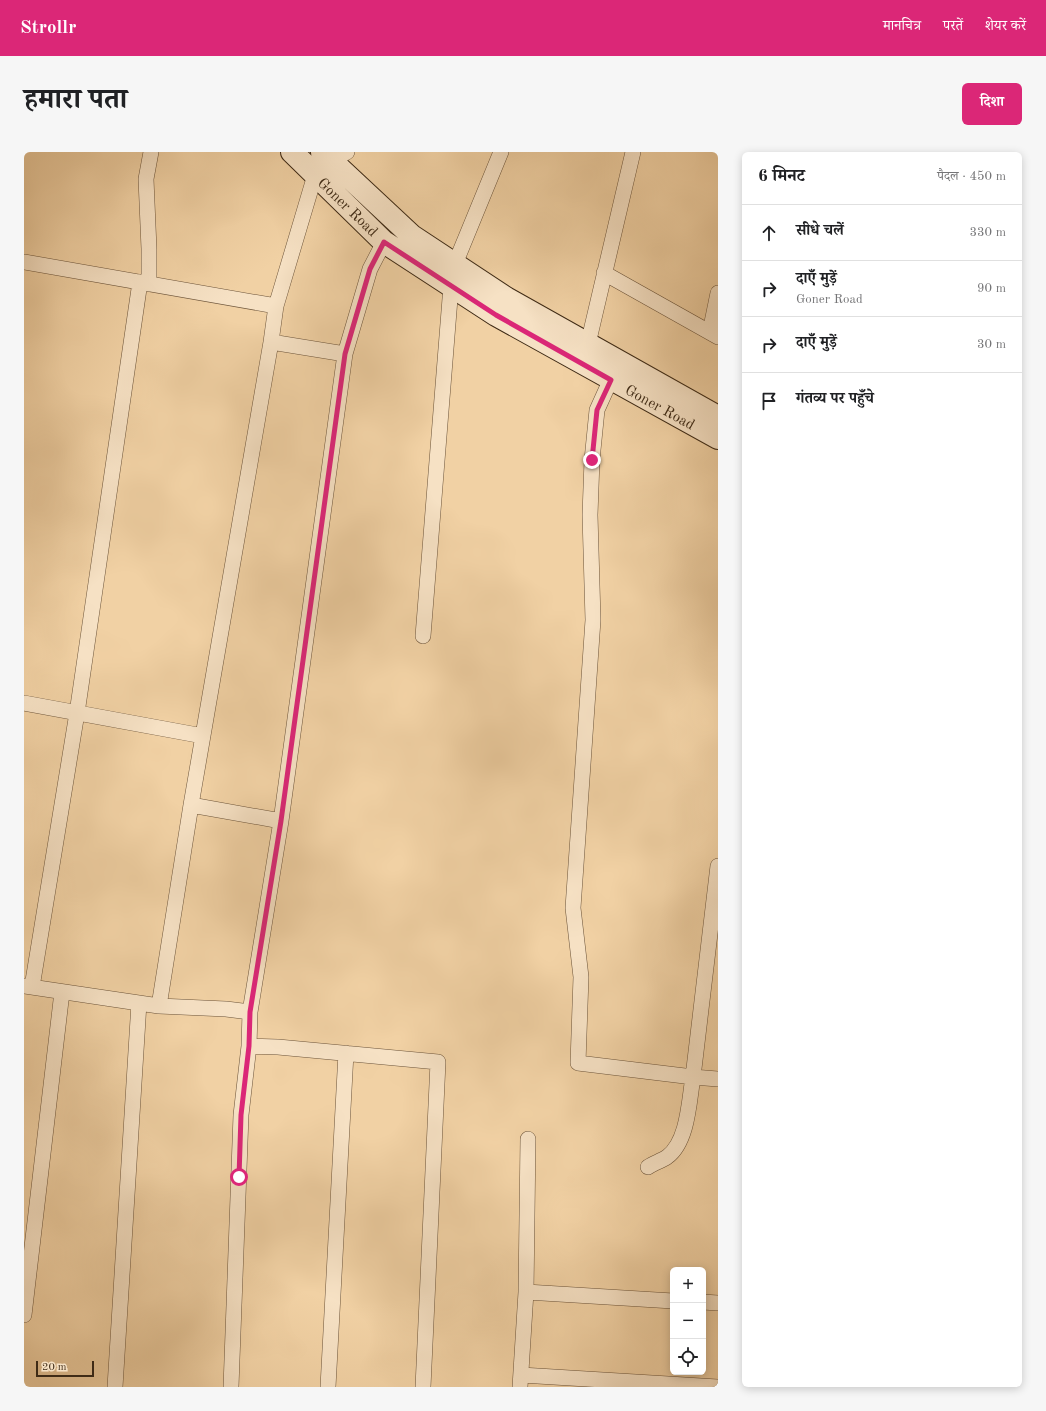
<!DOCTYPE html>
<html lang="hi">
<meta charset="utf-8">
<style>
:root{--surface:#fff;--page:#f6f6f6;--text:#202124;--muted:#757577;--line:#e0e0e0;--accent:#db2777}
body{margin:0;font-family:"Old Standard TT","Noto Serif Devanagari",serif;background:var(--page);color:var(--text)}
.controls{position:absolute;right:12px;bottom:12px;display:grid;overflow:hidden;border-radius:6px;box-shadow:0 2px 10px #0003}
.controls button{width:36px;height:36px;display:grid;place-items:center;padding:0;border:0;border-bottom:1px solid var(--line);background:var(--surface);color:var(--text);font:20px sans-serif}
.scale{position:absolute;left:12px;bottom:10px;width:58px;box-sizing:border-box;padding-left:4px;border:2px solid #3f2b16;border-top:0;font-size:11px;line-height:14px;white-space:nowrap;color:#3f2b16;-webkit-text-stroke:3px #f6e1c4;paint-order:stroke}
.stop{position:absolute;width:12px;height:12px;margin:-9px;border:3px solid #db2777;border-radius:50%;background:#fff}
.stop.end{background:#db2777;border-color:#fff;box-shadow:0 1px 4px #0008}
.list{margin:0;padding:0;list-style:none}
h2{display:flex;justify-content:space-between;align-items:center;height:52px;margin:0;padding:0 16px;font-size:17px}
h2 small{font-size:13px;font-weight:400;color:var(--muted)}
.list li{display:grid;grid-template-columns:26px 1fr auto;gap:12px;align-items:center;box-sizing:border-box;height:56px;padding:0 16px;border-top:1px solid var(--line)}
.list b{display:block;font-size:15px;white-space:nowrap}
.list p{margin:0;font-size:13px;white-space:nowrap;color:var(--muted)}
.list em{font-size:13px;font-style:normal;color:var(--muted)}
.icon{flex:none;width:22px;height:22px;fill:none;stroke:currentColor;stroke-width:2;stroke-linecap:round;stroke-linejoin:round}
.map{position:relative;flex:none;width:694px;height:1235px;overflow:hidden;border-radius:6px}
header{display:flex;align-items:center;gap:24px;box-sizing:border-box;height:56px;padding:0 20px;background:var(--accent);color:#fff}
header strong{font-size:19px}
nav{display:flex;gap:22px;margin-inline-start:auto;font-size:14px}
.intro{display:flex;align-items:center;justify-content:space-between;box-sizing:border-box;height:96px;padding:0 24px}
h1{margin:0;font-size:28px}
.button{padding:10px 18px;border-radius:6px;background:var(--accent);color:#fff;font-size:14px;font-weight:700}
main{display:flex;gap:24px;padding:0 24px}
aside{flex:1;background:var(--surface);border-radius:6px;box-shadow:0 2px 10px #0003}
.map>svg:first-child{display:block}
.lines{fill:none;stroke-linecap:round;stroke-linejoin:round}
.street-casing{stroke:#6c543a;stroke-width:16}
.secondary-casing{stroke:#3f2b16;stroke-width:24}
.street{stroke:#f6e1c4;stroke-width:15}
.secondary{stroke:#f6e1c4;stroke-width:22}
.route{stroke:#db2777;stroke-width:5}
.labels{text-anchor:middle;stroke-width:3;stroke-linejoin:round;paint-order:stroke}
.street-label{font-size:15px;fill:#3f2b16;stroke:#f6e1c4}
</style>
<header>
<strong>Strollr</strong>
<nav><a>मानचित्र</a><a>परतें</a><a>शेयर करें</a></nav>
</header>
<div class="intro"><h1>हमारा पता</h1><a class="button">दिशा</a></div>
<main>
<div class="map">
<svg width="694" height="1235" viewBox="0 0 694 1235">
<rect width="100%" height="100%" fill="#f1d1a4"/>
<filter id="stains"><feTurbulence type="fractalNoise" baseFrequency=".005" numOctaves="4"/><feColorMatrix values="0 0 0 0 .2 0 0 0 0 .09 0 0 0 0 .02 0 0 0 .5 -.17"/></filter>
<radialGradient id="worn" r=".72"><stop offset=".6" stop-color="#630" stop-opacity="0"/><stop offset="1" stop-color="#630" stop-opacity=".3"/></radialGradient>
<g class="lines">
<g class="street-casing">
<path id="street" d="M0,110L252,154L291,23L306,9L323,0
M580,121L694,185
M125,132V97L122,27L127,0
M686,180L694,141
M247,190L321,202
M564,192L609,0
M593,219L587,227L573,258L568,308L566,363L569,468L549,756L557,825L554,911L669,925L694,714
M399,484L427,134L431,112L477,0
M0,551L179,584
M167,653L257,669
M0,834L135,854L167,653L247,190L252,154
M8,835L53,561L116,130
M135,854L202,857L226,860
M225,894L254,895L414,910L399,1235
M624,1015C630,1011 637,1009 643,1005C664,990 665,949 669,925L694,927
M502,1140L649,1149
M679,1150L694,1151
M0,1163L38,840
M497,1223L694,1235
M91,1235L115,851
M207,1235L217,963L225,894L226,860L257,669L321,202L346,117L360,90
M304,1235L322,901
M496,1235L502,1140L504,987"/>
</g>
<g class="secondary-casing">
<path id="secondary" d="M268,0L360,90L472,163L694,286
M298,0L388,84L482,146L694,265"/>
</g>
<use href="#street" class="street"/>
<use href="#secondary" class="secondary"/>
</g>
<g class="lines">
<path class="route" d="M215,1025L217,963L225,894L226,860L257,669L321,202L346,117L360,90L472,163L587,228L573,258L568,308"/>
</g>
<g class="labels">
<g class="street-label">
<text transform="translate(324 55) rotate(44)" y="5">Goner Road</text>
<text transform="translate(636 255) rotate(29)" y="5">Goner Road</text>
</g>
</g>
<rect width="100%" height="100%" filter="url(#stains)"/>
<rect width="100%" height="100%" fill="url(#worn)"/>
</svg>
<div class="controls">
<button>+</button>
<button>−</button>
<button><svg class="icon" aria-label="locate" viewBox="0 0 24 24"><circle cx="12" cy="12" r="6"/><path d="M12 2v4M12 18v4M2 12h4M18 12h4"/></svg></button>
</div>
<div class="scale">20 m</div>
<div class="stop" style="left:215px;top:1025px"></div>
<div class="stop end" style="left:568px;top:308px"></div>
</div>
<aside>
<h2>6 मिनट<small>पैदल · 450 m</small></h2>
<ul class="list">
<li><svg class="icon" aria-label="ahead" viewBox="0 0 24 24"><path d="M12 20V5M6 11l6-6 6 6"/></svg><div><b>सीधे चलें</b></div><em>330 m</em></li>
<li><svg class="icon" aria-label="right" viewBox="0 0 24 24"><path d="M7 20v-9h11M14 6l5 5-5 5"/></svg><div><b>दाएँ मुड़ें</b><p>Goner Road</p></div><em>90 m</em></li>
<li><svg class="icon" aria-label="right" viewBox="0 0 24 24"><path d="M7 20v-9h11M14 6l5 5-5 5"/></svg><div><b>दाएँ मुड़ें</b></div><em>30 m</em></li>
<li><svg class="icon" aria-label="arrive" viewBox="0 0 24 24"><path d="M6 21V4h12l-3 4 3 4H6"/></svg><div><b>गंतव्य पर पहुँचे</b></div></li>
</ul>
</aside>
</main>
